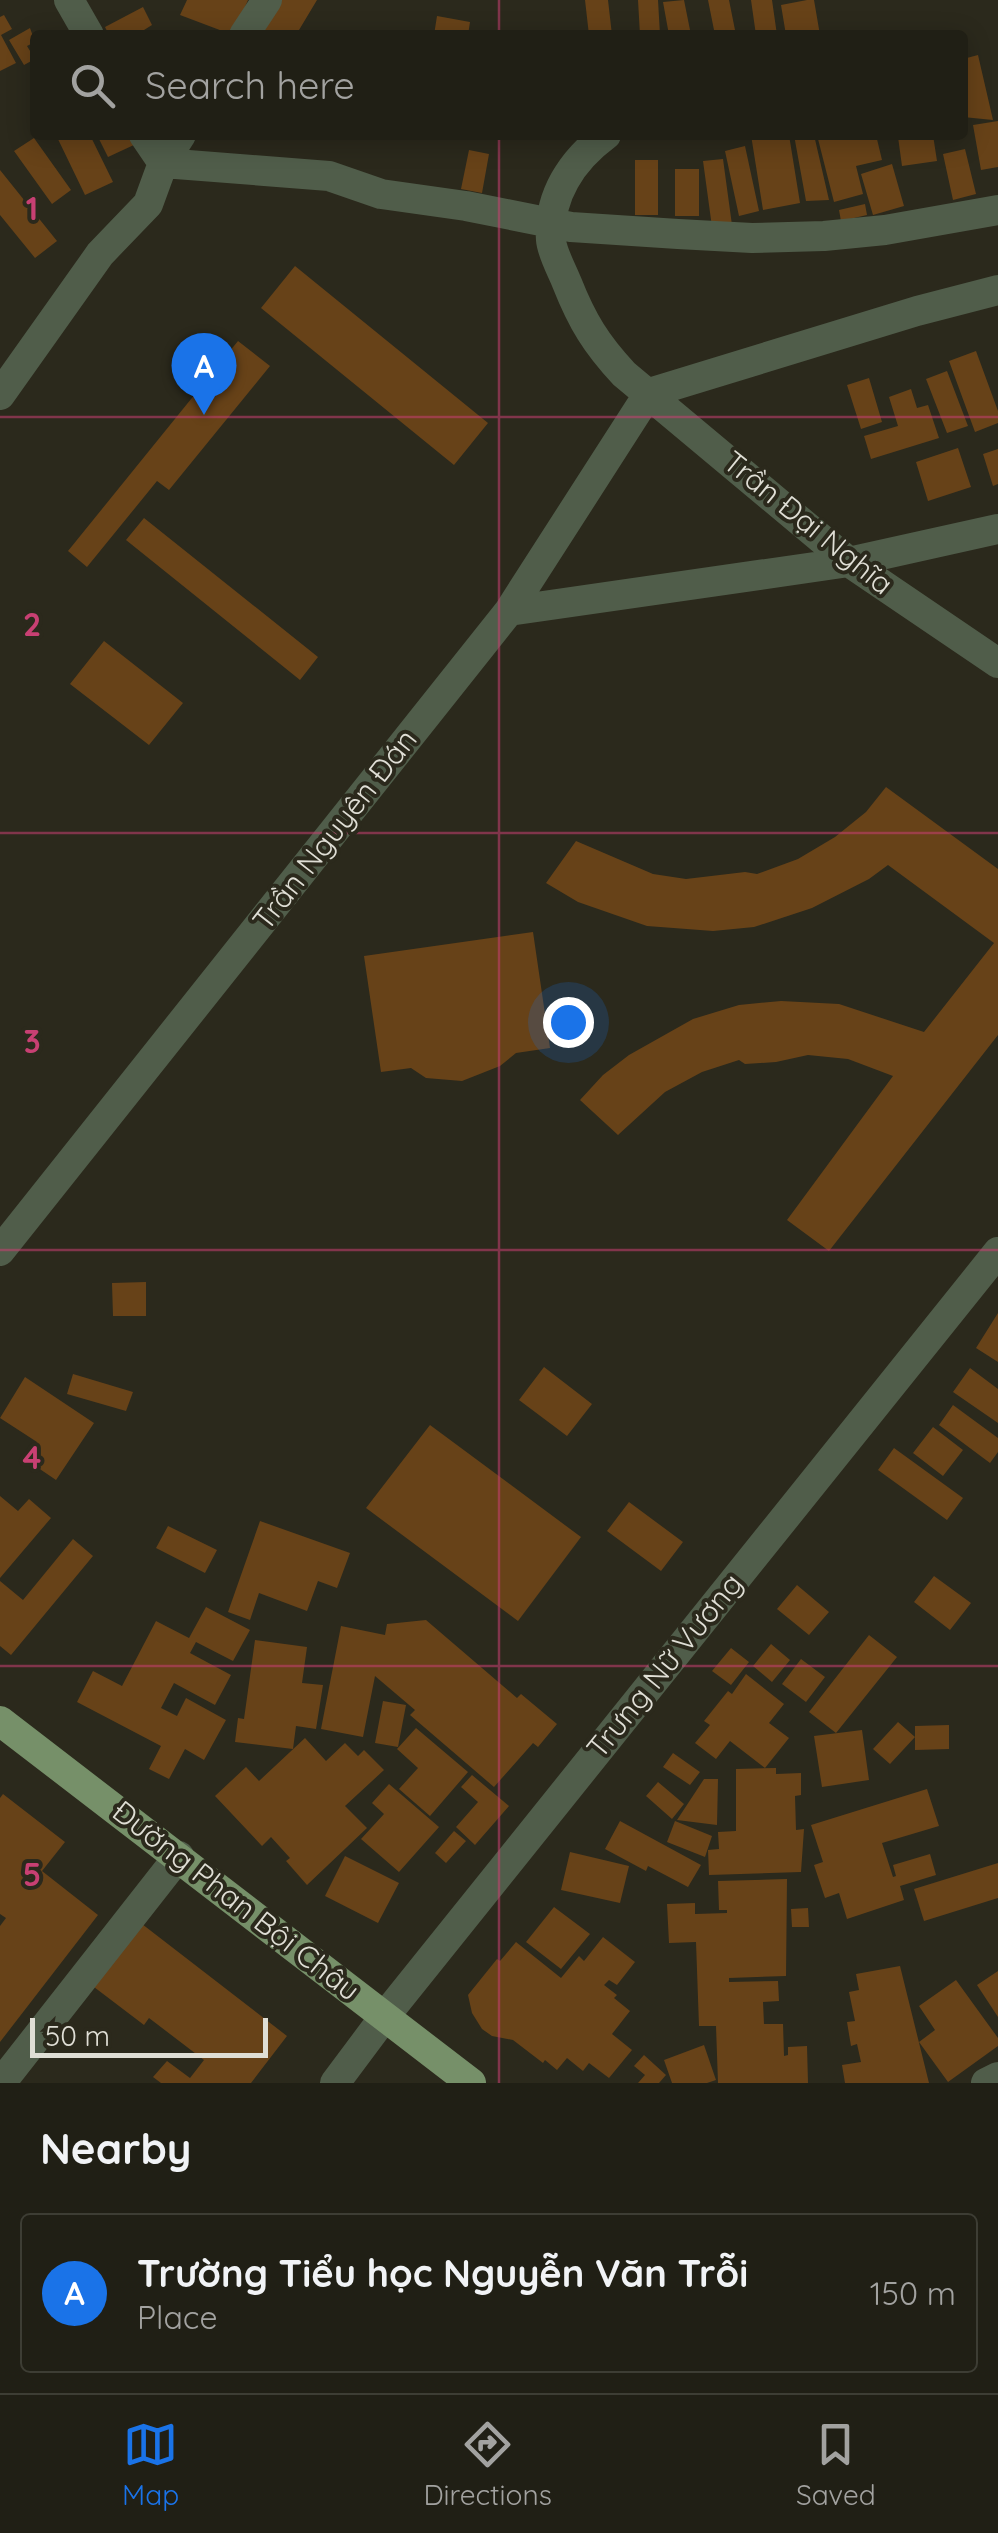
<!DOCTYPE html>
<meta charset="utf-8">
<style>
:root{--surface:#201f15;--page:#28271e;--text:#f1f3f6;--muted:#a2a2a0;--line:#3d3d34;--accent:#1a73e8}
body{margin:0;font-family:Quicksand,sans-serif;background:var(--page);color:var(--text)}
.scale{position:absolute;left:30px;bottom:25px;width:238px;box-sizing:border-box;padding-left:10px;border:5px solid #dfded5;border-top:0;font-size:28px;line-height:35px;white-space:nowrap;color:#dfded5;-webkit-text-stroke:8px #2b291c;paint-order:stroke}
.you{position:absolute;left:568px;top:1022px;width:35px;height:35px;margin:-25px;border:8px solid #fff;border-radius:50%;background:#1a73e8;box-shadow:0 0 0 15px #1a73e833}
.badge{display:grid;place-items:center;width:65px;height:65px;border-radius:50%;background:var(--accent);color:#fff;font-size:32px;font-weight:700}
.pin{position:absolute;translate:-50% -82px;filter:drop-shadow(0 2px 5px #0008)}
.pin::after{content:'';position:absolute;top:52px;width:35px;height:30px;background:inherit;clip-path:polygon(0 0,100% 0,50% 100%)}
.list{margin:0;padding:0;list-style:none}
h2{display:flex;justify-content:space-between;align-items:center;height:130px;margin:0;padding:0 40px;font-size:42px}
h2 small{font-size:32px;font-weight:400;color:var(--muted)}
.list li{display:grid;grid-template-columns:65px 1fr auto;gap:30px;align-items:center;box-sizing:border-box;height:160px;margin:0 20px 20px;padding:0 20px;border:2px solid var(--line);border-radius:10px}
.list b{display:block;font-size:38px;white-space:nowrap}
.list p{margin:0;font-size:32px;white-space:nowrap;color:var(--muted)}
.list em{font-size:32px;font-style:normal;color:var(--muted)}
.icon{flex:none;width:55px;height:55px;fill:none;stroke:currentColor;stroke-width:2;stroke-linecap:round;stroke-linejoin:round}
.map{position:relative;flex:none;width:998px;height:2083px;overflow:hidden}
.search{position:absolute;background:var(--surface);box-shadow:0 5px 25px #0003;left:30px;right:30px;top:30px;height:110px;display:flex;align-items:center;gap:25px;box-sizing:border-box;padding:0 35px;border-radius:10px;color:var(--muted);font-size:38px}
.sheet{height:310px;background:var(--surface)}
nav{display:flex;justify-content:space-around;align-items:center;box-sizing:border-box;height:140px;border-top:2px solid var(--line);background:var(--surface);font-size:28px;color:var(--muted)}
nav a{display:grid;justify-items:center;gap:5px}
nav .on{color:var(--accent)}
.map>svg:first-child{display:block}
.building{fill:#674218}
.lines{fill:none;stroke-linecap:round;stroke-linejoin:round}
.minor{stroke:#505d4a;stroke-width:30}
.major{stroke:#769069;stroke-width:30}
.grid{fill:none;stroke:#c84073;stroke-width:2.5;stroke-opacity:0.55}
.labels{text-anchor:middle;stroke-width:8;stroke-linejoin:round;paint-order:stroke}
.street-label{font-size:30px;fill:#dfded5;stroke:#2b291c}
.grid-label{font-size:32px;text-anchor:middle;font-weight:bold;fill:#c84073;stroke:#2b291c;stroke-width:8;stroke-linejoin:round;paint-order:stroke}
</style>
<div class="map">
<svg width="998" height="2083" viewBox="0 0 998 2083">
<rect width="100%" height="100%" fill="#2b291c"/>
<path class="building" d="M187,0H248L233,35L180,15Z
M280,0H317L296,35H259Z
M585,0H608L612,35H589Z
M638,0H658L660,35H640Z
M684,0L691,35H669L663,2Z
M708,0H729L736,35H715Z
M751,0H772L777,35H756Z
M807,0H814L820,35H786L781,5Z
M143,7L152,25L136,35H109L105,27Z
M4,15L12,29L1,35L16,63L0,71V17Z
M437,16L470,22L468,35H434Z
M30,28L35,42L27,46L35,59L24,65L9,40Z
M978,55L993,120L963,117V59Z
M998,121V167L981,170L973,125Z
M56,135H90L113,182L85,195Z
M97,135H131L136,144L108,157Z
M751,135H789L800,203L763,210Z
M794,135H814L829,200L806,201Z
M817,135H876L882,160L856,166L863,194L834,202Z
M933,135L937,161L902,166L898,137Z
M34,138L71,190L52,204L14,151Z
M745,146L759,211L739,216L725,151Z
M965,149L976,194L953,200L943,154Z
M469,150L489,154L482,193L461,189Z
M723,159L732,225L712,227L703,161Z
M635,160H658V215H635Z
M892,164L904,206L873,215L861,174Z
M675,169H699V216H675Z
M0,170L57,241L35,258L0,215Z
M865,204L867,215L841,221L839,210Z
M295,266L488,423L454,465L261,308Z
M238,341L270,366L169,490L157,481L87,567L68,551Z
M976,351L998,411V423L975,432L949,361Z
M947,371L968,426L947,433L926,379Z
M869,378L882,422L861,429L847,385Z
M911,389L917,408L928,405L939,438L871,459L864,436L898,426L889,397Z
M958,448L971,487L928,501L916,462Z
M998,449V484L993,486L983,454Z
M144,518L318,657L300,680L126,540Z
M104,641L183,703L149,745L70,684Z
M886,787L998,869V1035L829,1251L787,1220L893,1076L848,1059L808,1055L776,1062L745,1064L739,1060L702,1072L665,1092L618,1135L580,1100L603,1075L629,1055L693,1019L739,1005L781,1001L839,1004L924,1032L994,943L888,865L869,879L812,908L754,927L713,931L647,926L578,902L546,883L576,841L653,874L686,879L745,872L757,874L798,859L835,837L866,812Z
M533,932L550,1048L516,1053L500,1066L462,1081L426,1078L411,1068L381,1072L364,956Z
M146,1282V1316H113L112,1283Z
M998,1313V1362L976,1348Z
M544,1367L592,1404L567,1436L519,1400Z
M970,1368L998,1389V1423L953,1392Z
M73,1374L133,1392L126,1411L67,1394Z
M25,1377L94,1423L56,1480L25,1459L37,1442L0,1418Z
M953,1405L998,1438V1452L990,1463L939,1425Z
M430,1425L581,1537L518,1621L366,1508Z
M933,1427L963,1450L943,1476L913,1453Z
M894,1448L963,1498L947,1520L878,1470Z
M0,1496L18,1511L29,1499L51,1518L0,1578Z
M629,1502L683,1542L661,1571L607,1531Z
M260,1521L350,1553L337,1588L318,1581L307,1611L259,1593L250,1620L228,1612Z
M168,1526L217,1550L205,1573L156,1548Z
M73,1539L93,1556L11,1655L0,1646V1581L23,1600Z
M934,1576L971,1603L950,1630L914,1602Z
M797,1585L829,1612L809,1635L777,1609Z
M206,1607L250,1630L233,1661L196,1642L190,1653L231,1675L215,1705L174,1683L161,1708L177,1716L186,1698L226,1720L204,1760L185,1749L169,1779L149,1769L161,1746L77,1702L93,1671L122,1686L156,1621L189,1638Z
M426,1620L517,1698L521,1694L557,1724L538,1747L533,1743L494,1787L410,1715L415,1710L375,1676L363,1737L321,1729L341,1626L385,1635L387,1624Z
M869,1635L897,1657L836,1733L809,1712Z
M255,1640L307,1647L302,1683L323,1685L316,1729L296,1726L293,1749L235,1742L238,1718L244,1719Z
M771,1644L790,1660L772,1682L753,1666Z
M731,1648L749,1662L731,1685L712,1671Z
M801,1659L825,1677L806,1702L782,1684Z
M746,1674L784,1704L769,1723L789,1738L765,1768L730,1741L716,1759L695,1743L710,1725L704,1721L728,1691L732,1694Z
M383,1701L406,1705L398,1747L375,1743Z
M898,1722L915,1737L890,1764L873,1749Z
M949,1725V1749L915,1750V1726Z
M416,1728L468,1772L430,1816L399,1789L418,1768L397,1749Z
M862,1730L869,1780L822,1787L814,1736Z
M305,1738L326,1761L345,1743L358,1756L364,1750L384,1770L345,1806L367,1828L307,1885L286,1861L290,1858L271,1837L262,1846L215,1796L246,1767L259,1781Z
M673,1753L700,1772L690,1785L663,1767Z
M776,1768V1774L801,1773V1795L795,1796L796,1830L804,1829L801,1872L709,1875L708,1850L719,1849L718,1832L736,1831V1769Z
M472,1775L509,1806L475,1845L456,1827L478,1802L461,1787Z
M704,1779H718L717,1825L677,1820Z
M658,1782L684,1804L672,1819L646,1796Z
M389,1784L439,1827L399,1872L361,1839L384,1814L372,1803Z
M927,1789L939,1826L882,1843L893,1877L896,1876L893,1865L930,1854L936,1875L900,1886L904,1900L847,1919L839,1893L825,1898L814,1865L823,1862L811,1825Z
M3,1794L65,1842L42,1871L98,1915L0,2042V1926L6,1918L0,1914V1798Z
M620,1821L701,1865L688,1887L648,1866L646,1871L605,1849Z
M675,1821L712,1836L705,1857L667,1842Z
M454,1831L466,1841L446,1863L435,1853Z
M570,1852L629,1866L620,1903L561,1890Z
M345,1856L399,1883L378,1923L325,1896Z
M998,1863V1898L924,1921L914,1889Z
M787,1879L786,1976L729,1978V1982L778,1981L779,2001L763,2002L764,2024H783L784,2056L788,2055V2047L807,2046L808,2083H718L716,2026H699L696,1942L669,1943L667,1904L695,1903V1914L727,1913V1910H719L718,1881Z
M554,1907L590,1934L561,1969L526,1942Z
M808,1908L809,1927H792L791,1909Z
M142,1924L287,2036L251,2083H161L153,2077L167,2061L190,2078L204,2060L149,2018L144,2025L94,1987Z
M603,1937L635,1962L617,1985L609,1980L604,1985L617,1995L614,1998L630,2011L612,2034L632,2050L609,2078L589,2063L583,2071L567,2058L557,2070L545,2060L543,2063L513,2040L492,2036L482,2029L472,2013L468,1995L497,1959L500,1961L516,1942L561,1978L579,1956L584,1961Z
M900,1966L929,2083H845L842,2065L861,2062L857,2044L851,2046L847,2022L855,2021L849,1992L859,1990L856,1974Z
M998,1971V2017L977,1985Z
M956,1980L998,2038V2046L948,2082L919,2042L935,2030L919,2006Z
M704,2045L716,2080L707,2083H672L664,2060Z
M644,2055L666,2075L659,2083H638L645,2075L634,2066Z"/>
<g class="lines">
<path class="minor" d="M69,0L89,35
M244,35L267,0
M144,135L163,163L181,135
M606,135C572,160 548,196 551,240C552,253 562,270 567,283C582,321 596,344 624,374L849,562L998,663
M0,395L100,254L148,204L163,163L329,176L381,194L466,206L571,227L678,234L752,238L824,236L885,230L998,210
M509,611L849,562L998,529
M0,1251L509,611L649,393L917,311L998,290
M1,2083L179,1856
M335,2083L385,2016L998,1252
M986,2083L998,2077"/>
<path class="major" d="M0,1721L471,2083"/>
</g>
<path class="grid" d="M499,0V35M499,135V2083M0,417H998M0,833H998M0,1250H998M0,1666H998"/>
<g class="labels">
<g class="street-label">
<text transform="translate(808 523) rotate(39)" y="10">Trần Đại Nghĩa</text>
<text transform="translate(335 830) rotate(-52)" y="10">Trần Nguyên Đán</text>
<text transform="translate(665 1666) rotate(-51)" y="10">Trưng Nữ Vương</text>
<text transform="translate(236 1901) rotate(38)" y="10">Đường Phan Bội Châu</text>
</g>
</g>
<g class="grid-label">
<text x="32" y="220">1</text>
<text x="32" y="636">2</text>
<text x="32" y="1053">3</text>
<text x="32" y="1469">4</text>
<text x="32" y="1886">5</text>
</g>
</svg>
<div class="scale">50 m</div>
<div class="you"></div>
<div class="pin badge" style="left:204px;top:415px">A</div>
<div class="search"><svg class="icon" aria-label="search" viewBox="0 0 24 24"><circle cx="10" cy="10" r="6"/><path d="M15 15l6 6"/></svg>Search here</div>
</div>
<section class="sheet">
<h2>Nearby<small></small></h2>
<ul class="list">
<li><span class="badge">A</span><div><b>Trường Tiểu học Nguyễn Văn Trỗi</b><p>Place</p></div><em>150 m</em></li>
</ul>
</section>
<nav>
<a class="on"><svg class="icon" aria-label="map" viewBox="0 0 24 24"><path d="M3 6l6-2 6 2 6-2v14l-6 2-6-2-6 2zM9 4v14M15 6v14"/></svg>Map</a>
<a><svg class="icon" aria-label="directions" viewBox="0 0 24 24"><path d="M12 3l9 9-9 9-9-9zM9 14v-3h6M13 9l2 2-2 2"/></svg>Directions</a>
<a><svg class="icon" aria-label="saved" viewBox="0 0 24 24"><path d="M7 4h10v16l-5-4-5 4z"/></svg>Saved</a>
</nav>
